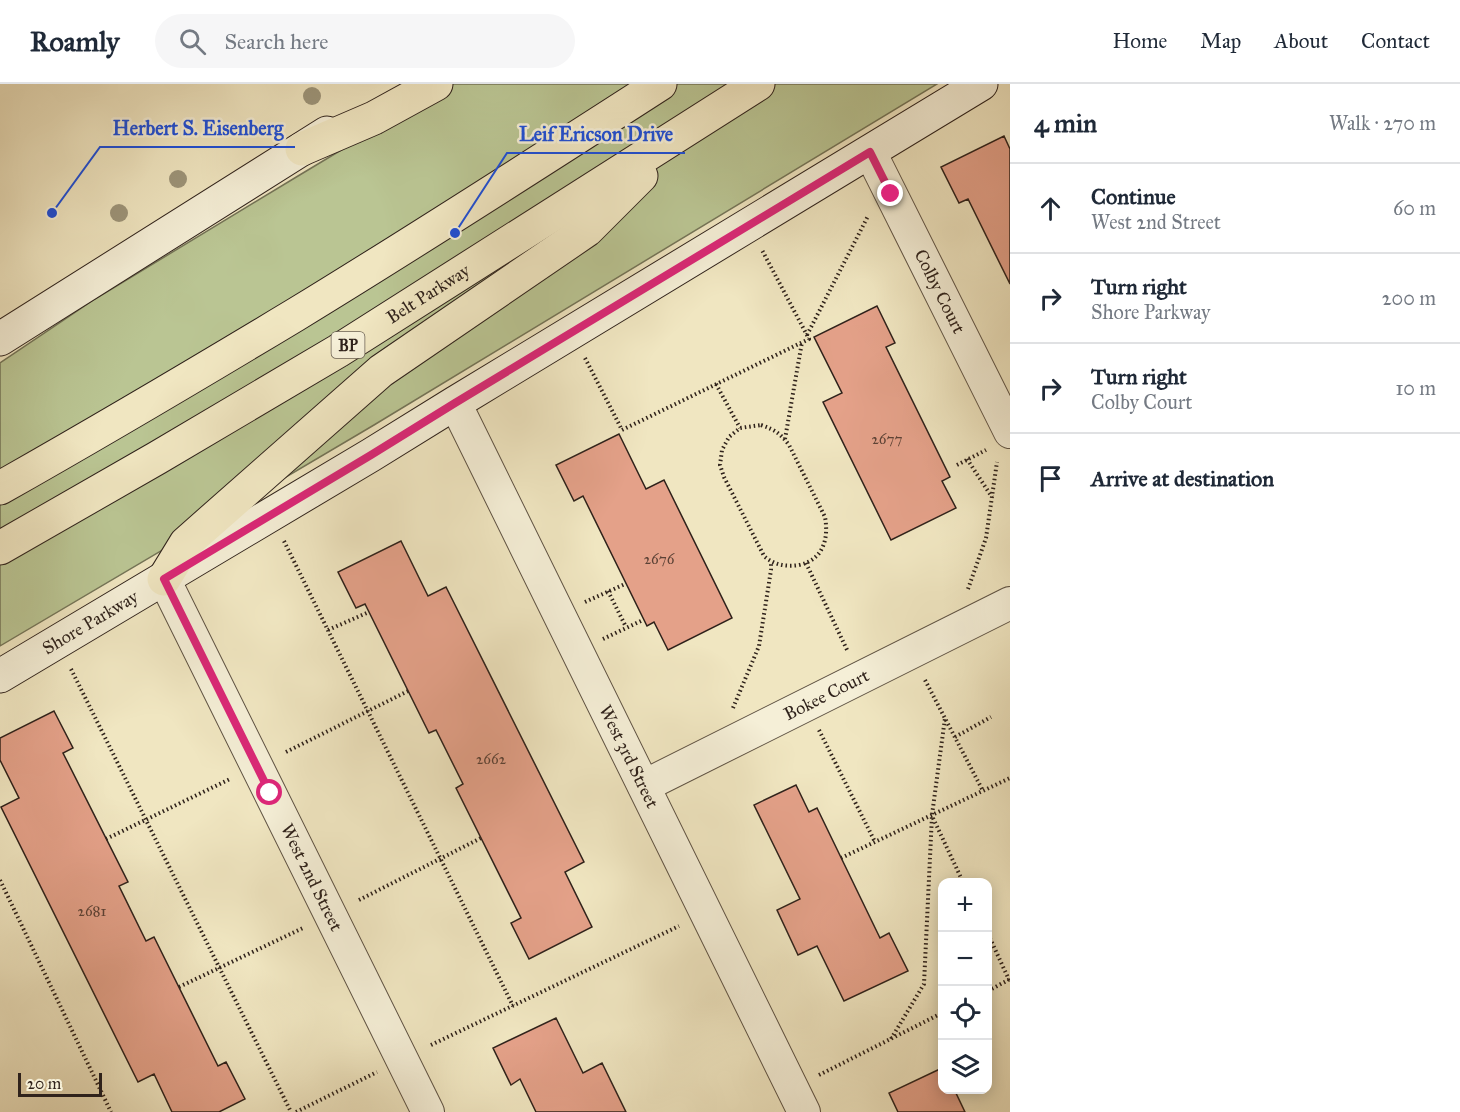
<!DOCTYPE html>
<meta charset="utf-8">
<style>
:root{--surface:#fff;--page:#f6f6f7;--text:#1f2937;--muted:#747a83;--line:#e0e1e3}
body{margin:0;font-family:"IM FELL Great Primer",serif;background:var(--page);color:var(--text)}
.controls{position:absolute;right:18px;bottom:18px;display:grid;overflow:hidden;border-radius:12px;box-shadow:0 3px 15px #0003}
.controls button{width:54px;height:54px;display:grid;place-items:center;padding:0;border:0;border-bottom:2px solid var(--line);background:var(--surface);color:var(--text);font:30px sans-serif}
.scale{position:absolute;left:18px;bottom:15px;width:84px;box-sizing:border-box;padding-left:6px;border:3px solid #2f221b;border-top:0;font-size:16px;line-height:21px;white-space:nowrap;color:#2f221b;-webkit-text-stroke:4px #f5efd7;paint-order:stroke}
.stop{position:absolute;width:18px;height:18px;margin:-14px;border:4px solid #db2777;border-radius:50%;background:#fff}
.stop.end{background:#db2777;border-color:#fff;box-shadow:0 2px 6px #0008}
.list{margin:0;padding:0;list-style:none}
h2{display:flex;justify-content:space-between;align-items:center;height:78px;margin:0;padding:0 24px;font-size:26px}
h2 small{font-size:20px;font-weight:400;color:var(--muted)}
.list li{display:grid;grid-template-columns:39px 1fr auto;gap:18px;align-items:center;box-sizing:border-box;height:90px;padding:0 24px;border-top:2px solid var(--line)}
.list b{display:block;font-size:22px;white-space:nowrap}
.list p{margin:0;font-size:20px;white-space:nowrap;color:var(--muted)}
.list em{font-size:20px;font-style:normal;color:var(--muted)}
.icon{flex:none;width:33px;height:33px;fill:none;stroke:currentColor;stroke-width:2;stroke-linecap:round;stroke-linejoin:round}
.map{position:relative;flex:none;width:1010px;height:1028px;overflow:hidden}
header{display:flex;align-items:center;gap:36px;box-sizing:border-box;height:84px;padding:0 30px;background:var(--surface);border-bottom:2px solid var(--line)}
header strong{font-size:28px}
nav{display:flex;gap:33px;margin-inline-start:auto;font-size:21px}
.search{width:420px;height:54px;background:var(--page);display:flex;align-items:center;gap:15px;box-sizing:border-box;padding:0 21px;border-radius:33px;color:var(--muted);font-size:22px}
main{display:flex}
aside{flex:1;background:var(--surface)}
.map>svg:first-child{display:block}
.green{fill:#bac593;stroke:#747457;stroke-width:1.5}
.building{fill:#e4a189;stroke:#2f221b;stroke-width:1.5}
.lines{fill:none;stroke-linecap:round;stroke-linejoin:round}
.minor-casing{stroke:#5f5344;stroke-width:34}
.secondary-casing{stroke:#2f221b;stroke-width:35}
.motorway-casing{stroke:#2f221b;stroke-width:35}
.path{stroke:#2f221b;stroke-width:4;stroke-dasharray:1.5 3;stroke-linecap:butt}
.minor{stroke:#f5efd7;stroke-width:32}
.secondary{stroke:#f5efd7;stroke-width:33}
.motorway{stroke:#f0e6c1;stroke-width:33}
.tree{fill:#9d957a}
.route{stroke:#db2777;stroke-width:8}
.labels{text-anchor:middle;stroke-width:5;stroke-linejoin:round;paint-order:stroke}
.number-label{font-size:15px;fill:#5c4236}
.shield{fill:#f5efd7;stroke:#6a6053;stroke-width:1.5}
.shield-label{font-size:16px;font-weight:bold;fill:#2f221b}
.street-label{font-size:18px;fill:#2f221b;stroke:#f5efd7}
.leader{fill:none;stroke:#1d4ed8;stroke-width:2}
.callout-dot{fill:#1d4ed8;stroke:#f5efd7;stroke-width:2}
.callout-label{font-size:20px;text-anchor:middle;font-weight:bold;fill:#1d4ed8;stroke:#f5efd7;stroke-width:5;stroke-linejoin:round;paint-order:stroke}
</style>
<header>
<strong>Roamly</strong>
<div class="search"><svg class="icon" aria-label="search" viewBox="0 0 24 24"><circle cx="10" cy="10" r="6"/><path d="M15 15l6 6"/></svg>Search here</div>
<nav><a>Home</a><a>Map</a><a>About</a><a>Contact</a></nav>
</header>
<main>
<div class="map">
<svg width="1010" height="1028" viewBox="0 0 1010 1028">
<rect width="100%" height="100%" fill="#f0e6c1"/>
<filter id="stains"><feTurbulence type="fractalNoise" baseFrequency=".00333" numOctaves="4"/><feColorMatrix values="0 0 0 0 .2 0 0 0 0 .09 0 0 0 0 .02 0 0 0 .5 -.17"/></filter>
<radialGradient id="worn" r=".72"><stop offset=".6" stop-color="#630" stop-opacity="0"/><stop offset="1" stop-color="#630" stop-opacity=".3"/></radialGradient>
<path class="green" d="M451,0H937L374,341L0,562V279L95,215L298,92Z"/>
<path class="building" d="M1004,52L1010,65V200L968,115L959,119L941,83Z
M877,222L895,259L886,263L950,393L942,397L956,424L891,456L823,318L842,309L814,253Z
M619,350L646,405L664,396L732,534L668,566L654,538L647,542L583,412L574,417L556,381Z
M401,457L428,512L446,503L584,778L565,788L592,843L529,875L511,839L521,834L456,704L463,700L436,646L429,649L365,520L356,524L338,488Z
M54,627L73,664L63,669L128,798L119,802L146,857L154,853L218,982L226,978L245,1015L219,1028H172L154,990L138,998L1,723L19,714L0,676V654Z
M796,701L809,728L817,724L880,854L889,849L908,887L844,917L817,862L798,871L777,826L800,815L754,721Z
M556,934L583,989L602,979L626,1028H536L520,995L511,1001L493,964Z
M942,984V1005H954L965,1028H898L889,1009Z"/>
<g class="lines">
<g class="minor-casing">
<g id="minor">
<path id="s1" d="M870,68L1010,348"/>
<path id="s2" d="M455,319L804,1028"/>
<path id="s3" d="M164,495L428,1028"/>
<path id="s4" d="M644,702L1010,519"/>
</g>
</g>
<g class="secondary-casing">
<g id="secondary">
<path d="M0,255L327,49"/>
<path id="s5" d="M0,592L371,371L455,319L981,0"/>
</g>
</g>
<g class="motorway-casing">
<g id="motorway">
<path d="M302,65L374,34L436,0"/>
<path d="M0,404C99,348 197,290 295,231C418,156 539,78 660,0"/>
<path id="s6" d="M0,464L157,374L338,267L758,0"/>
<path d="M164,495L186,459L381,287L587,146L641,92"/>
</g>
</g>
<path class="path" d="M807,251L868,132
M585,274L622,346L809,255L762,166
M716,300L740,344
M761,341C775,346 780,349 789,361L825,433C829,455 823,476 799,481C786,483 774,481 764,472L724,393L720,381L722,366L729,353L740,344Z
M785,355L802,258
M967,375L992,413
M957,381L986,366
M284,457L513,922
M806,479L848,568
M968,505L986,454L997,378
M608,507L626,543
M585,518L625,500
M328,546L369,528
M603,555L643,536
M71,585L291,1028
M925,596L983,707
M733,624L759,562L771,486V478
M819,646L875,758
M955,653L991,633
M286,668L408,607
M933,734L963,798
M106,755L230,695
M841,774L1010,694
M0,796L111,1028
M359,816L481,754
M988,850L1010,898
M179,903L303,844
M988,907L1010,895
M891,955L924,900L932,731L945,634
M431,961L679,842
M819,991L942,929
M296,1028L377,988"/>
<use href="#minor" class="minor"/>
<use href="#secondary" class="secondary"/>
<use href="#motorway" class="motorway"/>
</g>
<g class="tree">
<circle cx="312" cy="12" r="9"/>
<circle cx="178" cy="95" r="9"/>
<circle cx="119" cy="129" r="9"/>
</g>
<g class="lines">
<path class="route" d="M270,709L164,495L371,371L455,319L870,68L891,110"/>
</g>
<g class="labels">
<g class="number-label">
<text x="887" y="360">2677</text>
<text x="659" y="480">2676</text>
<text x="491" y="680">2662</text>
<text x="92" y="832">2681</text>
</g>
<rect class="shield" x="331.5" y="248" width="33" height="26" rx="4.5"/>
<g class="shield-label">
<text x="348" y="267">BP</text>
</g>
<g class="street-label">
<text dy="6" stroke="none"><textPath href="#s1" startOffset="156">Colby Court</textPath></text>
<text dy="6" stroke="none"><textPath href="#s6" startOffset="498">Belt Parkway</textPath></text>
<text dy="6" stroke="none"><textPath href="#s5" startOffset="105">Shore Parkway</textPath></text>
<text dy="6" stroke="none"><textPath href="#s4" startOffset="204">Bokee Court</textPath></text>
<text dy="6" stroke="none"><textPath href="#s2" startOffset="394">West 3rd Street</textPath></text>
<text dy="6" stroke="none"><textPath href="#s3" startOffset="333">West 2nd Street</textPath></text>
</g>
</g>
<path class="leader" d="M52 129L100 63H295M455 149L507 69H685"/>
<g class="callout-dot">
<circle cx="52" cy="129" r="6"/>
<circle cx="455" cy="149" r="6"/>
</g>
<g class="callout-label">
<text x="198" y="51">Herbert S. Eisenberg</text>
<text x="596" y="57">Leif Ericson Drive</text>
</g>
<rect width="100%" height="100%" filter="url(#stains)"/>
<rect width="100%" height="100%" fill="url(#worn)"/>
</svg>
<div class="controls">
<button>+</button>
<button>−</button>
<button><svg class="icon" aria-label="locate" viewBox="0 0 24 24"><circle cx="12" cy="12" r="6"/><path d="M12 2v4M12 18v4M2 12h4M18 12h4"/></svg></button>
<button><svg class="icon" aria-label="layers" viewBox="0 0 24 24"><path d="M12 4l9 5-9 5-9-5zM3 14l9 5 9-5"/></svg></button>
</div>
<div class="scale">20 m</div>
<div class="stop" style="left:270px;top:709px"></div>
<div class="stop end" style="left:891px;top:110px"></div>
</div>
<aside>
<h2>4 min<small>Walk · 270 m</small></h2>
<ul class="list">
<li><svg class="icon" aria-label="ahead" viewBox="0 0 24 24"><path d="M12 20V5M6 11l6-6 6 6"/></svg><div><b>Continue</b><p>West 2nd Street</p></div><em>60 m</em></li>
<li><svg class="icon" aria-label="right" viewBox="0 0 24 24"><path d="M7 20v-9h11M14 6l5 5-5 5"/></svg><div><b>Turn right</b><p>Shore Parkway</p></div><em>200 m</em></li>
<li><svg class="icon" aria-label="right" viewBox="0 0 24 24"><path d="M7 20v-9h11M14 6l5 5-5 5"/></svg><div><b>Turn right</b><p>Colby Court</p></div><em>10 m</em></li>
<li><svg class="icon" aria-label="arrive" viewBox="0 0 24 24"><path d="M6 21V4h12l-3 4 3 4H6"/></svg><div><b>Arrive at destination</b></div></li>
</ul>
</aside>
</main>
